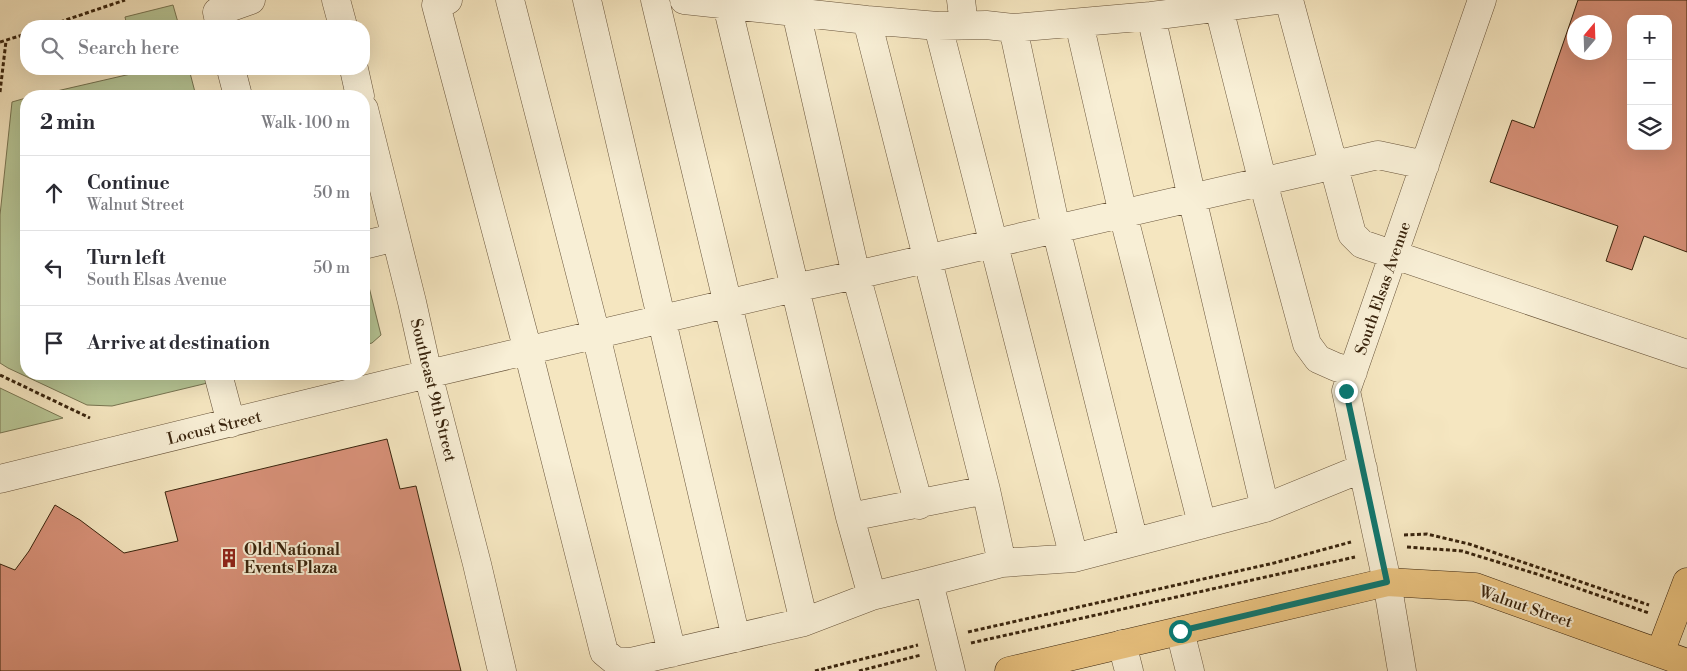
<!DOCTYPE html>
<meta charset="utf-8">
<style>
:root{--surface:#fff;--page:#f7f7f7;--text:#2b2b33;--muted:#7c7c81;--line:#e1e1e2}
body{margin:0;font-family:"Libre Bodoni",serif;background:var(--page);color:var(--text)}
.controls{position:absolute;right:15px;top:15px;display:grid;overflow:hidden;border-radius:10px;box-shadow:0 5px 20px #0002}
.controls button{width:45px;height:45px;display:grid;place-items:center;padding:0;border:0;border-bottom:1px solid var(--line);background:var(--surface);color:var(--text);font:25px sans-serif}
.compass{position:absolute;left:1567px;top:15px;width:45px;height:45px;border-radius:50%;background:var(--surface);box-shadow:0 5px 20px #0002;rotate:19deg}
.stop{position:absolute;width:15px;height:15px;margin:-11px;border:4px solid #0f766e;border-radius:50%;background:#fff}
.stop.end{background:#0f766e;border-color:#fff;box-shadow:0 1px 5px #0008}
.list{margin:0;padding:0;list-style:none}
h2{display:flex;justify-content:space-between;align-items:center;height:65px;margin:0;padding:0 20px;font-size:21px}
h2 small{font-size:16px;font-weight:400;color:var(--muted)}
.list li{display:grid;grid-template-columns:32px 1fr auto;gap:15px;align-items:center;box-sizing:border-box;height:75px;padding:0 20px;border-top:1px solid var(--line)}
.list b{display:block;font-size:19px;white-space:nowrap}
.list p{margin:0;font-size:16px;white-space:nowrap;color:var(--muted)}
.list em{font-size:16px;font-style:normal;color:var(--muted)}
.icon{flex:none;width:28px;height:28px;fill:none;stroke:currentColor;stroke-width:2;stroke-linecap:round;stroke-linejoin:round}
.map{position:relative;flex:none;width:1687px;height:671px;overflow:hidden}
.search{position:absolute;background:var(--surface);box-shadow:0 5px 20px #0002;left:20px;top:20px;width:350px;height:55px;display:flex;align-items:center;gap:12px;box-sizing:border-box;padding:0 18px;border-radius:20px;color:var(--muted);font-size:19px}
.panel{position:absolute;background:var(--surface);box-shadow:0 5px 20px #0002;left:20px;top:90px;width:350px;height:290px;border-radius:20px}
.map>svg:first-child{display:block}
.green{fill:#b8c695;stroke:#787551}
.building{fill:#d89179;stroke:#39240d;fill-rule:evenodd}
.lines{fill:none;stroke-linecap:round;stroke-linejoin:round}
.minor-casing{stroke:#68543a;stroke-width:29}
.major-casing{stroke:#39240d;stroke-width:29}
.path{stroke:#39240d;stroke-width:3;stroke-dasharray:4 2.5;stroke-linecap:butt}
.minor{stroke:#f8efd6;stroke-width:28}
.major{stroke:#eac380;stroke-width:28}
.route{stroke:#0f766e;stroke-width:6}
.labels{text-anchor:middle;stroke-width:4;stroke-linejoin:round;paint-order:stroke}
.street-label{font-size:16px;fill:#39240d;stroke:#f8efd6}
.poi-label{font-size:16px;font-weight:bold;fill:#39240d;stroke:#f8efd6;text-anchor:start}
</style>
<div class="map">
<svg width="1687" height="671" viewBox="0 0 1687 671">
<rect width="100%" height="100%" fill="#f5e6c0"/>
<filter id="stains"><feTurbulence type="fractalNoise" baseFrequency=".004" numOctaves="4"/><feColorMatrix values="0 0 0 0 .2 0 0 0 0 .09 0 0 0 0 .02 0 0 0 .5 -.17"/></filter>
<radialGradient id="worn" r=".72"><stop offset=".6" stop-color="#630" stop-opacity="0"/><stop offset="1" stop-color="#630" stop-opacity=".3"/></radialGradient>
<path class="green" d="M173,5L179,26H127L125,17Z
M134,69H189L196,96H186L185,94L177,96H35L135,73Z
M26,98V374H245L112,406L87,405L8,368L0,363V215L12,102Z
M369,287L381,335L372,343L364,345V288Z
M0,388L63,418L0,433Z"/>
<path class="building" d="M1578,0H1687V252L1644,236L1632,270L1606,261L1618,226L1490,182L1512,120L1534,128ZM1631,19H1668V146H1631ZM1574,22H1604V52H1574Z
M387,439L400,489L416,486L461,671H0V564L15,570L29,551L55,505L80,520L124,553L178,541L165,492Z"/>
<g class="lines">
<g class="minor-casing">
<path id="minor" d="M336,0L343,26
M448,0L436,5L528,351L604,652L615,661L631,662L804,622L872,596L929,582
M510,0L596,335L672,653
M587,0L736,638
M655,0L804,622
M684,0L867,20L938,26L986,25L1013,28L1151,16L1277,0
M961,0L964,25
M1289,0L1352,234L1362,244L1687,354
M727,5L850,517
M1219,8L1259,167L1307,344L1318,359L1336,367L1353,372
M796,12L856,275L919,505
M1151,16L1192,198L1265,508
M867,20L986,490
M1079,23L1123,214L1202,524
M220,26L217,12L251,0
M938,26L1074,558
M1013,28L1056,229L1134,542
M231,69L238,96
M354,69L360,96
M364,109L412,302L428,374L477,564L502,671
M364,245L396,237
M218,374L231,423
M0,479L428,374L794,288L856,275L1378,155L1425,165
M872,596L850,517L986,490L1002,563
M1180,631L1190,671
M1122,644L1129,671
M951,671L929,582L1002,563L1074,558L1265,508L1363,468
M1402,671L1387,582L1346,391L1482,0"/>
</g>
<g class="major-casing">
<path id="major" d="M1660,653L1687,582
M1009,671L1387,582L1475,587L1687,663"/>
</g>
<path class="path" d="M48,26L125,0
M0,42L26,34
M0,92L6,41
M0,375L90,418
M1404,535L1427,534L1469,544L1649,605
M1407,547L1462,551L1540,575L1649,613
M968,632L1274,563L1351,542
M971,643L1355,557
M815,671L918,645
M859,671L921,655"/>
<use href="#minor" class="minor"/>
<use href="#major" class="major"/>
</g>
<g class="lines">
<path class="route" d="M1180,631L1387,582L1346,391"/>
</g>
<defs>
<g id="building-bare" transform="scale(1.5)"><path d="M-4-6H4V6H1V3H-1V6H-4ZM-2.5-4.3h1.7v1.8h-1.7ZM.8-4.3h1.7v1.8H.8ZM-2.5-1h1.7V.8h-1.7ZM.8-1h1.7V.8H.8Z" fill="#8f2418" stroke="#f8efd6" stroke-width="2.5" paint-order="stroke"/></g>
</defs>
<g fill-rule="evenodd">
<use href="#building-bare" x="229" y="558"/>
</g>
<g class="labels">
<g class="street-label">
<text transform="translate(1382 288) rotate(-71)" y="6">South Elsas Avenue</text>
<text transform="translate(434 390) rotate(76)" y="6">Southeast 9th Street</text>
<text transform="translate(214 427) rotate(-14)" y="6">Locust Street</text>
<text transform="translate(1526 606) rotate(19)" y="6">Walnut Street</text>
</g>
<g class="poi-label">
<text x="244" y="555">Old National<tspan x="244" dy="18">Events Plaza</tspan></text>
</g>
</g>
<rect width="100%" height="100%" filter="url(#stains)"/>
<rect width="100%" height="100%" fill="url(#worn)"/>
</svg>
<div class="controls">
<button>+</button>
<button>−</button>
<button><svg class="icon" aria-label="layers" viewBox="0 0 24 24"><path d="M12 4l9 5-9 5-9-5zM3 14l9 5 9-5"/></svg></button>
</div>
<svg class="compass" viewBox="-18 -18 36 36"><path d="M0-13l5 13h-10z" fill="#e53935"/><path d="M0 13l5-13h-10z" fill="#7c7c81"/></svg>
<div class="stop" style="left:1180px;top:631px"></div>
<div class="stop end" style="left:1346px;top:391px"></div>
<div class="search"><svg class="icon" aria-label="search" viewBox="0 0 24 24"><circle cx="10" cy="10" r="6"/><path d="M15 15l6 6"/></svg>Search here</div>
<section class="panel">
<h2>2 min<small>Walk · 100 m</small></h2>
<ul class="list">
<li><svg class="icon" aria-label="ahead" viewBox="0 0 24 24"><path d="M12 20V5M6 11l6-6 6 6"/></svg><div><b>Continue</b><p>Walnut Street</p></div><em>50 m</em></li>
<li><svg class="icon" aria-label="left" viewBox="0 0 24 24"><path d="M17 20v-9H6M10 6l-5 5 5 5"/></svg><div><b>Turn left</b><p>South Elsas Avenue</p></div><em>50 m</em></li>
<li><svg class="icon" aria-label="arrive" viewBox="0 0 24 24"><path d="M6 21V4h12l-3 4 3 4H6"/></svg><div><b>Arrive at destination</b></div></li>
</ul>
</section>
</div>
